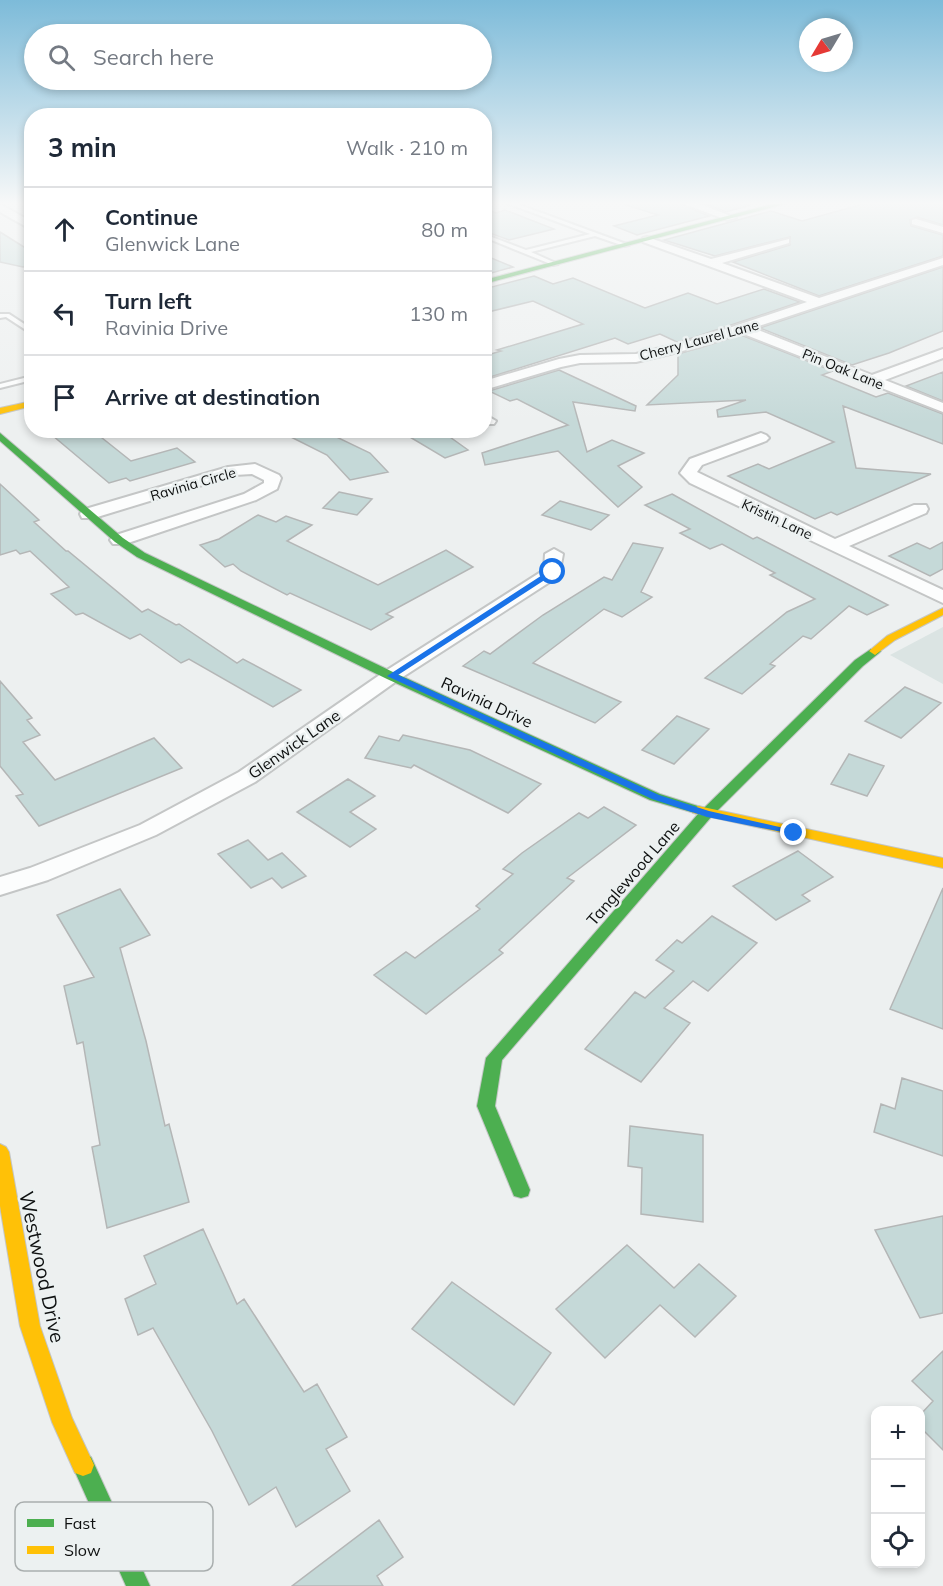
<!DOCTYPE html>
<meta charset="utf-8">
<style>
:root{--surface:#fff;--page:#f6f6f7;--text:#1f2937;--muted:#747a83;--line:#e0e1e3}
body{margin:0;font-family:Mulish,sans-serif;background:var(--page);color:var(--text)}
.controls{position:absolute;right:18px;bottom:18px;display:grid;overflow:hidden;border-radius:12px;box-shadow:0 3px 9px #0003}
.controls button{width:54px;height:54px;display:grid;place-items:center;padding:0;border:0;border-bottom:2px solid var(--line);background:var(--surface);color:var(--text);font:30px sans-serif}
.compass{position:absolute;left:799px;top:18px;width:54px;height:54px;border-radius:50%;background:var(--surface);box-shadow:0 3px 9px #0003;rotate:232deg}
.stop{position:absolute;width:18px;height:18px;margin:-14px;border:4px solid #1a73e8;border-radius:50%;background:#fff}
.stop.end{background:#1a73e8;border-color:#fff;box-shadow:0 2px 6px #0008}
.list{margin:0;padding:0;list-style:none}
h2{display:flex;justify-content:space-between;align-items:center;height:78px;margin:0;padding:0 24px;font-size:26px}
h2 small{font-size:20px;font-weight:400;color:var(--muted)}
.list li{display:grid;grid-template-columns:39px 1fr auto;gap:18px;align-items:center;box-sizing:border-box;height:84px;padding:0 24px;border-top:2px solid var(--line)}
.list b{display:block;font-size:22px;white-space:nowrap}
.list p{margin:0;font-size:20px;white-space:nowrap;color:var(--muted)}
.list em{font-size:20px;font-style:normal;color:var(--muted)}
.icon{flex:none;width:33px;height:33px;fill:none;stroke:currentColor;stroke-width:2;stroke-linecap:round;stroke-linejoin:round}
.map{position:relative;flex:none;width:943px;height:1586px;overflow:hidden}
.search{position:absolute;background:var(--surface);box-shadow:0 3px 9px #0003;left:24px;top:24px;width:468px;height:66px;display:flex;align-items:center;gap:15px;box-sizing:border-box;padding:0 21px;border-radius:33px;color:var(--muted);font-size:22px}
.panel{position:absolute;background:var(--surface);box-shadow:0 3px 9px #0003;left:24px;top:108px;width:468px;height:330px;border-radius:24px}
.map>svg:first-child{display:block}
.built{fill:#dbe4e3}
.building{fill:#c5d9d8;stroke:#b4b6b6;stroke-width:1.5}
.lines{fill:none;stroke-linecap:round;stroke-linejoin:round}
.lane-casing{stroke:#c4c6c6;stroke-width:4}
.street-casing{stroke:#c4c6c6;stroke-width:4}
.fast-casing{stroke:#c4c6c6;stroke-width:2}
.slow-casing{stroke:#c4c6c6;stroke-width:2}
.lane{fill:#fcfdfd;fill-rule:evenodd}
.street{fill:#fcfdfd;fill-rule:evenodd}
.fast{fill:#4caf50;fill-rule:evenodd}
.slow{fill:#ffc107;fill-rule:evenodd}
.route{fill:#1a73e8}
.labels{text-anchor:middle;stroke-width:5;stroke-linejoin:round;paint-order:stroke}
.far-street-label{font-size:14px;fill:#0e1010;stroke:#ecf1f1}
.street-label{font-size:16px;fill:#0e1010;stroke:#ecf1f1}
.near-street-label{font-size:20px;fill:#0e1010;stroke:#ecf1f1}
.key{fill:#ecf1f1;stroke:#a9aeae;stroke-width:1.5}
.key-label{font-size:16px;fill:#0e1010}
</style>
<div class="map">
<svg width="943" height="1586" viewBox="0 0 943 1586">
<rect width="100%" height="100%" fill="#edf0f0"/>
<path class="built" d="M943,627V684L890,655Z"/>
<path class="building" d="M627,201H674L709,216L637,235L614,226L658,215L626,205Z
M699,201H740L751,205L726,212Z
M874,201H943V225L917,217L910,220L911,226L943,235V256L819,296L733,262L790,245V237L715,256L664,240L771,211L802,221Z
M484,208L496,213L505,210L554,229L509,240L484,231Z
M0,232L32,252V264L23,267L0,262Z
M484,255L513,267L484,275Z
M943,267V331L889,353L852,365L760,328Z
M534,276L553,284L573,278L645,308L688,293L717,304L764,289L800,302L689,339L677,342L660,334L628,344L615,338L484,379V356L501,351L497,350L583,324L533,301L484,313V289Z
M741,335L833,371L822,375L876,397L888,393L943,414V444L843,406L856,468L931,474L837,515L831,512L815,519L728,476L758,464L769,469L834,442L766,412L718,417L717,410L746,400L647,405L678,375V354Z
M559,370L636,406L635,411L573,402L587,452L612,440L644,453L618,466L642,487L618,507L558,451L485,465L482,453L568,425L517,399L510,401L489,391Z
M943,372V401L906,386Z
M46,430H92L131,461L177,448L195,462L130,481L126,478L109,483Z
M277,430H322L370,453L388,472L350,480L327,455Z
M398,430H440L468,450L445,458Z
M0,484L39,520L34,522L66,551H68L142,612L148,609L176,625L179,624L237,663L243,659L301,690L273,707L189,659L181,663L140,634L130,639L83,613L76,615L51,594L69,587L30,551L20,554L16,550L0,555Z
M339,492L372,499L357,515L323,508Z
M672,494L753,539L757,537L888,605L867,615L849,606L811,639L803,636L770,664L775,666L742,694L705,678L787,612L815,599L770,575L775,573L722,544L710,549L680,533L690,529L645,505Z
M560,501L609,515L591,530L542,515Z
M258,515L276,522L286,516L312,525L287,541L378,585L446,550L473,567L386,614L393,617L371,630L290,593L287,595L241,571L233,564L225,567L200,545L219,539Z
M943,542V569L930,576L889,556L917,543L930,549Z
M633,543L663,548L641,592L652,597L622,617L604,609L533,663L621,702L595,723L463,666L484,651L490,654L543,615L604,577L612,580Z
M0,681L32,718L27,720L40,735L23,742L55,780L154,738L182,768L39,826L16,796L23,794L0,766Z
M905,687L941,703L901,738L865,721Z
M677,716L709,729L674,764L642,750Z
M403,735L470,750L541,784L508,813L414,765L411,768L365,758L379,736L399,741Z
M849,754L884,766L867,796L831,784Z
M348,779L375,796L350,812L376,829L350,847L297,812Z
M604,807L636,825L567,878L574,881L499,950L503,953L426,1014L374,975L406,952L415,958L480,909L476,906L513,874L503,869L522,853L579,813L588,818Z
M248,840L268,860L282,853L306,876L282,888L272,878L251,888L218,854Z
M798,851L833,877L802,895L810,901L776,920L733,886Z
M943,888V1029L890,1009Z
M120,889L150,935L120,948L146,1041L165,1126L169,1124L189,1202L107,1228L92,1147L100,1145L83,1042L77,1044L64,986L94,977L57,915Z
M712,916L757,943L708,991L693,981L664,1008L690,1023L641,1082L585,1049L635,992L645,998L674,971L656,960L677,940L682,943Z
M902,1078L943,1091V1156L874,1132L881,1104L895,1109Z
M630,1126L703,1135V1222L641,1214L642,1168L628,1166Z
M943,1216V1313L920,1318L875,1230Z
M203,1229L237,1304L244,1299L304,1392L317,1384L347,1437L326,1449L350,1491L296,1527L276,1487L249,1505L212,1431L153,1328L138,1335L125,1299L156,1284L144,1256Z
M627,1245L674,1288L699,1264L736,1296L695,1337L660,1305L605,1358L556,1309Z
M452,1282L551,1353L514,1405L412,1329Z
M943,1351V1450L921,1428V1414L933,1401L912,1381Z
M379,1520L403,1557L377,1576L383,1586H292Z"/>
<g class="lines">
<g class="lane-casing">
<path id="lane" d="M501,201H509L629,245L624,246L595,236L531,252L558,264L553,265L484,237V234L526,250L590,234Z
M0,314H9L32,329V334L6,317L0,318Z
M32,376V380L0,388V384Z"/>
</g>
<g class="street-casing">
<path id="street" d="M676,201H692L736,218L727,220Z
M0,204L32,222V230L0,212Z
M916,219L943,227V233L912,224V220Z
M647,237L711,259L789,239V243L722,263L819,298L943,258V265L753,328L872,375L943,349V358L885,380L943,403V412L741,333L699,347L636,362L580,363L561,367L484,390V381L559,359L580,355L636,354L690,341L807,302L643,242V238Z
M484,414L496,421L494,424H484Z
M761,433L766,435L769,438L766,441L702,465L697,472L835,539L914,505H926L928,509L926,513L849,546L943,590V603L690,483L680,473L690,459Z
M255,464L279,475L281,478L277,489L256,500L125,544H113L110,540L113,536L244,494L264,483V480L252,474L235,475L94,518H82L80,514L82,510L228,467Z
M554,549L563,554L559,576L398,680L255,782L156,835L48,880L0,895V877L30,868L140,825L239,772L384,672L544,570L545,554Z"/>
</g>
<g class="fast-casing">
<path id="fast" d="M784,201H796L484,284V280Z
M0,433L123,538L145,553L395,673L660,794L704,808L855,660L871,649H879L881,651L879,653L863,666L712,816L502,1060L495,1106L530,1190L528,1196L521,1198L514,1196L477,1106L486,1058L698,814L650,800L387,679L137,557L115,542L0,441Z
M83,1454L91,1457L150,1586H126L72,1465L75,1457Z"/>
</g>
<g class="slow-casing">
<path id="slow" d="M32,401V406L0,414V408Z
M943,608V615L895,640L875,655L869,651L887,636Z
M698,806L943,858V868L693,813L691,810Z
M0,1144L6,1147L9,1152L40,1326L72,1418L94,1465L91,1473L83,1476L75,1473L52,1422L20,1326L0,1206Z"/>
</g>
<use href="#lane" class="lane"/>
<use href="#street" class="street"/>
<use href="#fast" class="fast"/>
<use href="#slow" class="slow"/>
</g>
<linearGradient id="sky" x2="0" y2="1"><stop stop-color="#7dbbd9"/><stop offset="0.48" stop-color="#f7f8f8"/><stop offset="1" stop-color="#f7f8f8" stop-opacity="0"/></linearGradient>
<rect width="943" height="423" fill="url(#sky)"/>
<path class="route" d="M550,570L557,572L398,675L659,795L709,811L797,831V835L707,817L652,799L387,676Z"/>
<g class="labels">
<g class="far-street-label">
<text transform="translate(699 340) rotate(-15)" y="5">Cherry Laurel Lane</text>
<text transform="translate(843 369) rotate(22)" y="5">Pin Oak Lane</text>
<text transform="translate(193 484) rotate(-16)" y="5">Ravinia Circle</text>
<text transform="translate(777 519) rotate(25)" y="5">Kristin Lane</text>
</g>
<g class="street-label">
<text transform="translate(487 702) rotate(25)" y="6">Ravinia Drive</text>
<text transform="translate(294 744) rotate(-35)" y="6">Glenwick Lane</text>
<text transform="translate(633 873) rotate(-49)" y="6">Tanglewood Lane</text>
</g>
<g class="near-street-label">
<text transform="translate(42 1267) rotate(78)" y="7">Westwood Drive</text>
</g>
</g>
<rect x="15" y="1502" width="198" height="69" rx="9" class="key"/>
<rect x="27" y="1519" width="27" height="8" fill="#4caf50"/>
<rect x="27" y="1546" width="27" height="8" fill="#ffc107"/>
<g class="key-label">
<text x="64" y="1529">Fast</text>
<text x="64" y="1556">Slow</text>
</g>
</svg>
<div class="controls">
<button>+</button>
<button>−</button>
<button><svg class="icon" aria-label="locate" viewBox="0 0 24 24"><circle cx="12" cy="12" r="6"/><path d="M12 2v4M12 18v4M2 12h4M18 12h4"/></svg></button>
</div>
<svg class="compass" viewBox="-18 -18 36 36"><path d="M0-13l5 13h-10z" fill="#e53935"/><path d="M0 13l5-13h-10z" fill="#747a83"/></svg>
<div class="stop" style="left:553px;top:572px"></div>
<div class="stop end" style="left:794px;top:833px"></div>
<div class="search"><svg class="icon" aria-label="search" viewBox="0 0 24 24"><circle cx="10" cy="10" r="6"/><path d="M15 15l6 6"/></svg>Search here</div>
<section class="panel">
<h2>3 min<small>Walk · 210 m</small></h2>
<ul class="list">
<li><svg class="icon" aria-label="ahead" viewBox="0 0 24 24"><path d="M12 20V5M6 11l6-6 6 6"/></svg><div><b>Continue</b><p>Glenwick Lane</p></div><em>80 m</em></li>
<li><svg class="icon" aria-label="left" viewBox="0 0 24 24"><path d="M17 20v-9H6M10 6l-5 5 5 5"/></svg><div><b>Turn left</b><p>Ravinia Drive</p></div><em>130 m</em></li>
<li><svg class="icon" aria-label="arrive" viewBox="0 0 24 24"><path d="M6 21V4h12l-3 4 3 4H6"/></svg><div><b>Arrive at destination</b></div></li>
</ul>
</section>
</div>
